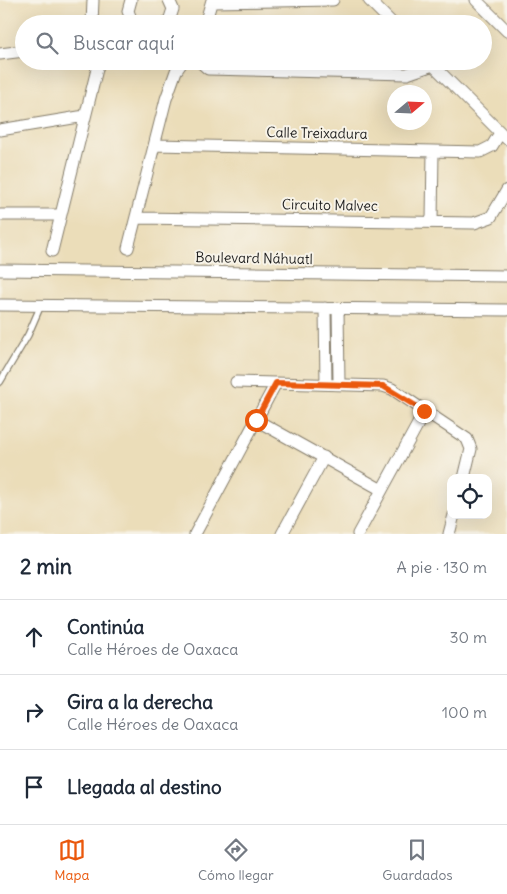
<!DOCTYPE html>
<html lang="es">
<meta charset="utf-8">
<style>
:root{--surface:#fff;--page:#f2f2f3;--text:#1f2937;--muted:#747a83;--line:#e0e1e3;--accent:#ea580c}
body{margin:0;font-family:Delius,sans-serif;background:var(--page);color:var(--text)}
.controls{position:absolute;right:15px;bottom:15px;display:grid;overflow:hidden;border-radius:10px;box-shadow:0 5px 20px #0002}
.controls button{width:45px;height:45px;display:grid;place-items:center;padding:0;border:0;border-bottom:1px solid var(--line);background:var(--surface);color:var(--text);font:25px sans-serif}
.compass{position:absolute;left:387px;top:85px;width:45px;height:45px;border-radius:50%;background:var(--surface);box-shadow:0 5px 20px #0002;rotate:71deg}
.stop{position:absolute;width:15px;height:15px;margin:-11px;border:4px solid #ea580c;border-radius:50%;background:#fff}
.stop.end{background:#ea580c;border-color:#fff;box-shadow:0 1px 5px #0008}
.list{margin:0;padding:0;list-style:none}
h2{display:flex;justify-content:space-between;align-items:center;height:65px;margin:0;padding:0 20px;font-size:21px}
h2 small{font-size:16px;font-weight:400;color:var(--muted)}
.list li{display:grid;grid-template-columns:32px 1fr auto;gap:15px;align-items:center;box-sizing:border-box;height:75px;padding:0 20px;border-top:1px solid var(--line)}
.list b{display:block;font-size:19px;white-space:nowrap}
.list p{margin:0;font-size:16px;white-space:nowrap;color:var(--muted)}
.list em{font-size:16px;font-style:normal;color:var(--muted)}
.icon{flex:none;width:28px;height:28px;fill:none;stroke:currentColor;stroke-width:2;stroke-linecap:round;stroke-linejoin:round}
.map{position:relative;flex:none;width:507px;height:534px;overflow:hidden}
.search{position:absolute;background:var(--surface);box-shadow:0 5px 20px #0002;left:15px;right:15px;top:15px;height:55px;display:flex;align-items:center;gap:12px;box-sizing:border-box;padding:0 18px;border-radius:28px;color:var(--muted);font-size:19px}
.sheet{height:290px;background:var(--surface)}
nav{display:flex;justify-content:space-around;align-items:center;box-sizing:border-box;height:70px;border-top:1px solid var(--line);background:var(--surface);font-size:14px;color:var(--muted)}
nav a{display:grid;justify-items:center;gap:2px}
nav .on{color:var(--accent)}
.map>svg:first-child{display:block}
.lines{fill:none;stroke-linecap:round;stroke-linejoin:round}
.lane-casing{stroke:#847c6a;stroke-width:8}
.street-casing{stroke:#847c6a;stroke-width:13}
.lane{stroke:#fff;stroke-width:5.5}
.street{stroke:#fff;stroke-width:11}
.route{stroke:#ea580c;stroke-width:6}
.labels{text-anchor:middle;stroke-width:4;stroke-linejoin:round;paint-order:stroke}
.street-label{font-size:14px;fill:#1c1c1c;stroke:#f7f3e8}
</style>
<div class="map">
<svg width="507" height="534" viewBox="0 0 507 534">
<rect width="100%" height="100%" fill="#f7f3e8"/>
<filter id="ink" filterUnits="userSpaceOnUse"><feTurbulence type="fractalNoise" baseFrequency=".02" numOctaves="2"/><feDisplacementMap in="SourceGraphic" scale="10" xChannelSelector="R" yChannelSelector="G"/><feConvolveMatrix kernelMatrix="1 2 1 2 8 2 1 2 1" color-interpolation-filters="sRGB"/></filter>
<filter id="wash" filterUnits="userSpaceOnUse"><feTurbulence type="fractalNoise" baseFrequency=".0096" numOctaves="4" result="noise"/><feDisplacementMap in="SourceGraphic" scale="20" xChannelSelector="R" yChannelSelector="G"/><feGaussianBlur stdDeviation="1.12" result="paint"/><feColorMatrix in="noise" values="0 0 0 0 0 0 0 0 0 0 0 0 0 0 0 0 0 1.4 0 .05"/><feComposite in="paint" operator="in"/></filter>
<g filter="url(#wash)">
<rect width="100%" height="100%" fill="#ebddb9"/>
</g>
<g filter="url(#ink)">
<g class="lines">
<g class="lane-casing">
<path id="lane" d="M0,382L28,335L41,305"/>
</g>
<g class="street-casing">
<path id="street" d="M131,0L128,11L133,24
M369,0L393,24
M476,0L507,31
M212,2L333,0
M92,24L93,0
M168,24L173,9L169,0
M205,24L212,0
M0,54L24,51
M199,61L208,69L407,74L433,65
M429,61L507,139
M0,130L85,116
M155,145L480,152L492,146L500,133
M0,215H61
M136,218L474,223L491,217L507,190
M432,221L433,151
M128,248L166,99L176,71L183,61
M52,251L99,61
M0,270L507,276
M0,305L507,310
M325,308L326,384
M338,308L339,384
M236,382L383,386L392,389L467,439L471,449L464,478
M256,420L382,490
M195,534L276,383
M282,534L324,457
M358,534L425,411
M449,534L454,515"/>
</g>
<use href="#lane" class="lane"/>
<use href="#street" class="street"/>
</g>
</g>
<g class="lines" filter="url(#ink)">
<path class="route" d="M256,420L276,383L383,386L424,411"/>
</g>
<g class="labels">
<g class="street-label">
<text transform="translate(317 133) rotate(1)" y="5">Calle Treixadura</text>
<text transform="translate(330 205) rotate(1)" y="5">Circuito Malvec</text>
<text transform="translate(254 258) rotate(1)" y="5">Boulevard Náhuatl</text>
</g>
</g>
</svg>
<div class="controls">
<button><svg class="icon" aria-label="locate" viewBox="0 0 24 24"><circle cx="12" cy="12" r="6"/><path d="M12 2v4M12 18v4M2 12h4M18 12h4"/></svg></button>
</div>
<svg class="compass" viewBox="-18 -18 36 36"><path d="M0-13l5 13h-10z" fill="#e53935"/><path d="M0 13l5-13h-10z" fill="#747a83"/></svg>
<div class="stop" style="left:256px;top:420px"></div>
<div class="stop end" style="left:424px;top:411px"></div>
<div class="search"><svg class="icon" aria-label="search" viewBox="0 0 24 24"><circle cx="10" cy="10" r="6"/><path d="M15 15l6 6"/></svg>Buscar aquí</div>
</div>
<section class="sheet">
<h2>2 min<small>A pie · 130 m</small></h2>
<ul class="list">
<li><svg class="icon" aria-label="ahead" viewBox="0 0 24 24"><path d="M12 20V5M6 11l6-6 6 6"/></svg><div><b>Continúa</b><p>Calle Héroes de Oaxaca</p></div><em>30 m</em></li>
<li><svg class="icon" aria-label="right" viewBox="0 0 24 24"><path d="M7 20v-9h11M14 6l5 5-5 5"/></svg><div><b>Gira a la derecha</b><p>Calle Héroes de Oaxaca</p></div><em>100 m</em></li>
<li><svg class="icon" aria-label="arrive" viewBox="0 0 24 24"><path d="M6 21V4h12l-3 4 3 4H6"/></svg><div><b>Llegada al destino</b></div></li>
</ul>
</section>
<nav>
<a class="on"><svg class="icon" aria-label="map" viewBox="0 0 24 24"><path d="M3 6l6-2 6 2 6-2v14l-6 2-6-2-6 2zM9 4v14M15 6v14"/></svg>Mapa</a>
<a><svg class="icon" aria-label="directions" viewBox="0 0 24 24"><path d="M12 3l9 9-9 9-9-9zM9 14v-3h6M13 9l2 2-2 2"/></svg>Cómo llegar</a>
<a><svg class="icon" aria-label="saved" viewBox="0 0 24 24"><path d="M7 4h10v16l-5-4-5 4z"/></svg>Guardados</a>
</nav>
